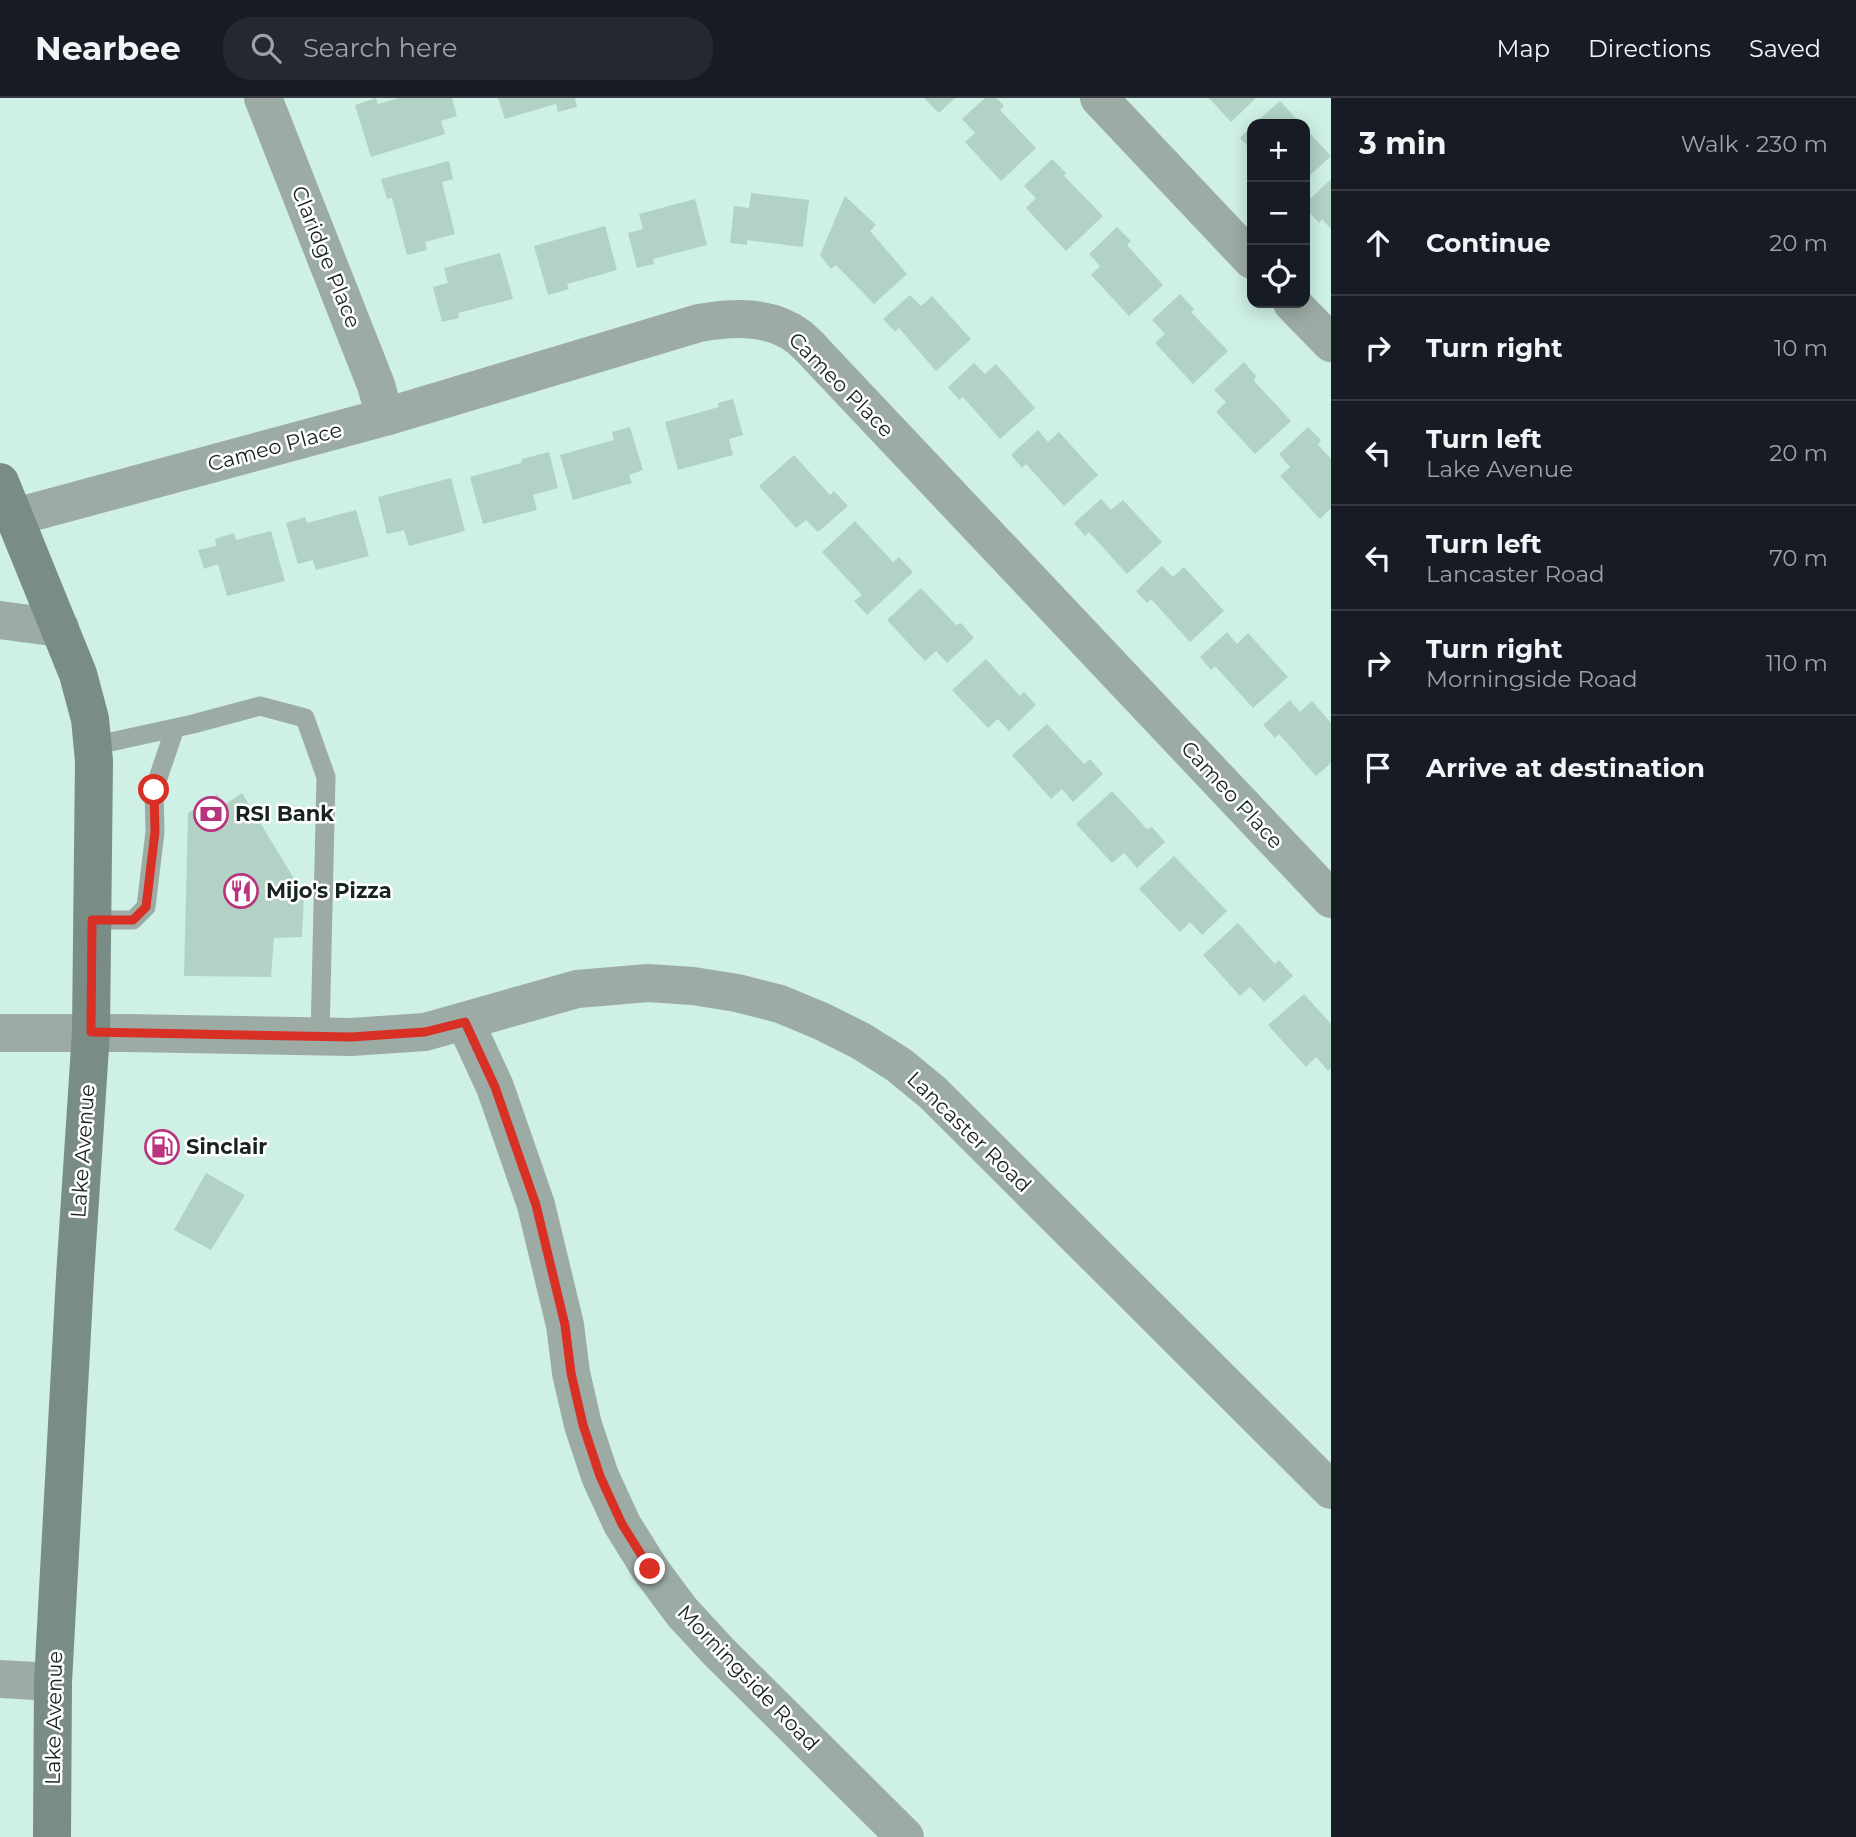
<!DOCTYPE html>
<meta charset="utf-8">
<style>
:root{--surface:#171b24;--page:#242831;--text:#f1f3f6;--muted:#9ea1a6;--line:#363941}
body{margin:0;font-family:Montserrat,sans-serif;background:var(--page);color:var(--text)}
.controls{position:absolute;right:21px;top:21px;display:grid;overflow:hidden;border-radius:14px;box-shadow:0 4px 18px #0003}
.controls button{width:63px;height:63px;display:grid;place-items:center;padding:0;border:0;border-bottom:2px solid var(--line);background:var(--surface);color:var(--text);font:35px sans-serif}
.stop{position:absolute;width:21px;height:21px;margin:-16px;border:5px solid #d93025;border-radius:50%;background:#fff}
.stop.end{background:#d93025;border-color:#fff;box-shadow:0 2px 7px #0008}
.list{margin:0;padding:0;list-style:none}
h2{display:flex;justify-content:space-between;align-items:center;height:91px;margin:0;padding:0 28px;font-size:30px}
h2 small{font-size:23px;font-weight:400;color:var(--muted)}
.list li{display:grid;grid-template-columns:46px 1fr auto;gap:21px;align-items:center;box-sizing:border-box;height:105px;padding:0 28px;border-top:2px solid var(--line)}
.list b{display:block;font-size:26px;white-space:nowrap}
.list p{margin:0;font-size:23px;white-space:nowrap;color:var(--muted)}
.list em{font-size:23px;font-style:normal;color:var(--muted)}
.icon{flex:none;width:38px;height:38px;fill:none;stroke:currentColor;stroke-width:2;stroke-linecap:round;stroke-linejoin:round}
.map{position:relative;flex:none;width:1331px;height:1739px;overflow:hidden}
header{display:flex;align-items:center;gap:42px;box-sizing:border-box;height:98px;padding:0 35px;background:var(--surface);border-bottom:2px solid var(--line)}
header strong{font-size:33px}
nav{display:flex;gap:38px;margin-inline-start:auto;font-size:24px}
.search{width:490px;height:63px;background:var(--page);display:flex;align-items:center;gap:18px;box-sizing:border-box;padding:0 24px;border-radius:28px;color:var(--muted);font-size:26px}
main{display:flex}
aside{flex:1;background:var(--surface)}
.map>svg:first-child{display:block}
.building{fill:#b2d2c6}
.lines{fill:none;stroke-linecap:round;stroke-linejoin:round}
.lane{stroke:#9daba5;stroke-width:19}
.street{stroke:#9daba5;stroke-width:38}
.secondary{stroke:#798d86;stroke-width:38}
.route{stroke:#d93025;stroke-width:9}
.labels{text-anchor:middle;stroke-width:5;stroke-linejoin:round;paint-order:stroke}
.street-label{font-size:21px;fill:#17241f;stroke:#fff}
.poi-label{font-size:21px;font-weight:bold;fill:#17241f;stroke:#fff;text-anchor:start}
</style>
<header>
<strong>Nearbee</strong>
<div class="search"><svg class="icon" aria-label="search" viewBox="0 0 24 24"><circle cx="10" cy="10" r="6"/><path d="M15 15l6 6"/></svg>Search here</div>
<nav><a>Map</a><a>Directions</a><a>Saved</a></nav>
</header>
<main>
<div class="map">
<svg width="1331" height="1739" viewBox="0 0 1331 1739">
<rect width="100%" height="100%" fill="#cff0e4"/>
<path class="building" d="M376,0L378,6L399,0H452L457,18L441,23L445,36L371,59L355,7Z
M498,0H575L577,9L558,14L556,6L505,21Z
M924,0H955L939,15Z
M985,0H997L1004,8L1000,12L1036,50L1001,83L965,44L975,35L962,21Z
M1209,0H1256L1231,24Z
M1280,3L1301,26H1254Z
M1252,28V53L1240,40Z
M1305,30L1331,58L1305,82Z
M1052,61L1066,75L1064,78L1103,118L1066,153L1026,110L1036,100L1024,88Z
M449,63L453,81L442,84L455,136L425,144L427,152L407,157L392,100L387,101L381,81Z
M1331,81V131L1322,121L1319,125L1305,110V106Z
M751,95L809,102L803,149L747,142V147L730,145L734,108L749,110Z
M845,98L876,127L870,133L907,176L874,206L836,167L831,171L820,157Z
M695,101L707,147L653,161L654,166L637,170L628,135L643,131L639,116Z
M605,128L617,172L567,186L569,191L548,197L534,148Z
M1117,129L1131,143L1127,147L1163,187L1129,218L1091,177L1100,168L1089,156Z
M500,155L513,201L458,215L459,220L442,224L433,189L448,185L444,170Z
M1180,196L1194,211L1191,214L1228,253L1193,286L1155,245L1165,236L1152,222Z
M910,197L921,208L932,198L971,241L936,273L899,230L895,234L883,221Z
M1244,264L1256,278L1254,283L1291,323L1255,356L1216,314L1226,304L1214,292Z
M974,265L985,276L996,266L1035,310L1000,341L963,299L959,302L948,289Z
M733,301L743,337L729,341L733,357L678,372L665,324L719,309L718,305Z
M630,329L643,372L629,377L632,385L573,402L560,357L614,342L612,334Z
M1308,329L1321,342L1318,347L1331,361V410L1320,421L1280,378L1290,369L1279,356Z
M1038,332L1048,344L1059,334L1098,377L1064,408L1026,366L1022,370L1011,357Z
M549,354L558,390L533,397L537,412L483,426L470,379L521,365L522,361Z
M794,357L830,397L834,393L848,408L818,434L806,422L796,430L759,388Z
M451,380L465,433L409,448L404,432L387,436L378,399Z
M1101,401L1111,412L1123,402L1162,444L1127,476L1089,434L1085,438L1074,425Z
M356,412L369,458L316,472L313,462L298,466L286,425L305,419L307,425Z
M855,423L893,464L899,459L913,474L867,517L854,503L862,497L822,454Z
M271,433L285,483L227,498L218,466L204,471L198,452L216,448L215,441L234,435L236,442Z
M1162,468L1173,479L1184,469L1224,513L1190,544L1151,501L1147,505L1136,493Z
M921,490L956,527L961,525L974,540L947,565L936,553L925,563L887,522Z
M1227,534L1237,546L1248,535L1288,579L1253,610L1215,568L1211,572L1200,559Z
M986,561L1020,598L1024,594L1036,607L1009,633L998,621L988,630L952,592Z
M1290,602L1300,614L1312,603L1331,625V665L1316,678L1279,636L1275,640L1263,627Z
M1047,626L1084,666L1090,661L1103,676L1073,704L1062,691L1051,701L1012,657Z
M1112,693L1147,731L1152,729L1165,744L1137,770L1124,755L1112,765L1076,726Z
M242,695L304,797L302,839L274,840L271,879L184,878L188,715L217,696L224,707Z
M1174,758L1227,813L1202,837L1190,824L1180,834L1139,791Z
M1238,825L1275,866L1279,862L1293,878L1264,904L1250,889L1240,898L1203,857Z
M1304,896L1331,926V970L1328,973L1316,959L1306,969L1268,927Z
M206,1075L245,1097L211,1152L174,1132Z"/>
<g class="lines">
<path class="lane" d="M92,648L193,626L260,608L305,620L326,679L320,939
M92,822H133L146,809L155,734L154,692L175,630"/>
<path class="street" d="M263,0L376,287L385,319
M1099,0L1252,162
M1292,205L1331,245
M15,419L385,319L699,225C733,219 770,217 799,239C806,245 813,252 819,259L1331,801
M0,522L60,530
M465,924L495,989L536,1107L565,1227L571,1275L583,1327L600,1378L622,1426L650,1471L682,1514L718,1553L905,1739
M0,935H125L351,939L425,934L577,891L648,885L693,888L737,895L780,906L821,923L861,943L899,967L933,995L1331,1392
M0,1581L53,1584"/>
<path class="secondary" d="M0,384L78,576L90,621L94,663L91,934L75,1179L53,1584L52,1739"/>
</g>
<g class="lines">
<path class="route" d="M154,692L155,734L146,809L133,822H92L91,934L351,939L425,934L465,924L495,989L536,1107L565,1227L571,1275L583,1327L600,1378L622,1426L650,1471"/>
</g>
<defs>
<g id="bank-ring" transform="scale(1.75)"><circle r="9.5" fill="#fff" stroke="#b8357d" stroke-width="1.5"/><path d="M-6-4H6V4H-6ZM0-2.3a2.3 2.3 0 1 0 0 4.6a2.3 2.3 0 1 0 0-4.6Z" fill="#b8357d"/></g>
<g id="restaurant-ring" transform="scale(1.75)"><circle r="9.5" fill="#fff" stroke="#b8357d" stroke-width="1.5"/><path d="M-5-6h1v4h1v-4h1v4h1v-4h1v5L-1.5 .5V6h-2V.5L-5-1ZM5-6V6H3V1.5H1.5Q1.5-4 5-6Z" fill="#b8357d"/></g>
<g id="fuel-ring" transform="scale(1.75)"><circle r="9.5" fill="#fff" stroke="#b8357d" stroke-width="1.5"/><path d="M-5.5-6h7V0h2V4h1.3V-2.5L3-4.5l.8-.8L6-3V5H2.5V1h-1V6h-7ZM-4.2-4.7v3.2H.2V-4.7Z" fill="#b8357d"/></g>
</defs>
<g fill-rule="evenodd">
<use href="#bank-ring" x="211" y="716"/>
<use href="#restaurant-ring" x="241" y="793"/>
<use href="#fuel-ring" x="162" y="1049"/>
</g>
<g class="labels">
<g class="street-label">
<text transform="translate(326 159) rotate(68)" y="7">Claridge Place</text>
<text transform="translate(841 287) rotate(45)" y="7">Cameo Place</text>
<text transform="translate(275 349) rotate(-15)" y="7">Cameo Place</text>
<text transform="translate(1232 697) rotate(47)" y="7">Cameo Place</text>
<text transform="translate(969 1034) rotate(44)" y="7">Lancaster Road</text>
<text transform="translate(83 1053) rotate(-86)" y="7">Lake Avenue</text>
<text transform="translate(748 1580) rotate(46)" y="7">Morningside Road</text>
<text transform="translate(54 1620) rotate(-89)" y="7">Lake Avenue</text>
</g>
<g class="poi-label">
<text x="235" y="723">RSI Bank</text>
<text x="266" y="800">Mijo's Pizza</text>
<text x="186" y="1056">Sinclair</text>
</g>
</g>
</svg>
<div class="controls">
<button>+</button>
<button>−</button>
<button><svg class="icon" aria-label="locate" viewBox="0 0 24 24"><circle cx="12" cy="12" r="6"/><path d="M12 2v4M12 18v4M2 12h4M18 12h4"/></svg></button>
</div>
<div class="stop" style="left:154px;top:692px"></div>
<div class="stop end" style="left:650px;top:1471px"></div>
</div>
<aside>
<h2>3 min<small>Walk · 230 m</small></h2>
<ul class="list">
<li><svg class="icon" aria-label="ahead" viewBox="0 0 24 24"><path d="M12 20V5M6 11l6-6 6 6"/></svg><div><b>Continue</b></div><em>20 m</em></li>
<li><svg class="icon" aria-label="right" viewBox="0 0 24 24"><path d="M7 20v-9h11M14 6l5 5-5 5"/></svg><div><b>Turn right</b></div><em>10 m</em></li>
<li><svg class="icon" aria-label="left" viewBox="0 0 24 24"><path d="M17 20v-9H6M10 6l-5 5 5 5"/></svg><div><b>Turn left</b><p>Lake Avenue</p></div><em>20 m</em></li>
<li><svg class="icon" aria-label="left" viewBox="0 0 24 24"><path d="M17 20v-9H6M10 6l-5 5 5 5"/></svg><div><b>Turn left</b><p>Lancaster Road</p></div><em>70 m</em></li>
<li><svg class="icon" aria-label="right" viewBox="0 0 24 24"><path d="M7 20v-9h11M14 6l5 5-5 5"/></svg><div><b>Turn right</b><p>Morningside Road</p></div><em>110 m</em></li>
<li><svg class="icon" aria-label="arrive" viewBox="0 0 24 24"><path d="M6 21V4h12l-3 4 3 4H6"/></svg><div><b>Arrive at destination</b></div></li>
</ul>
</aside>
</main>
